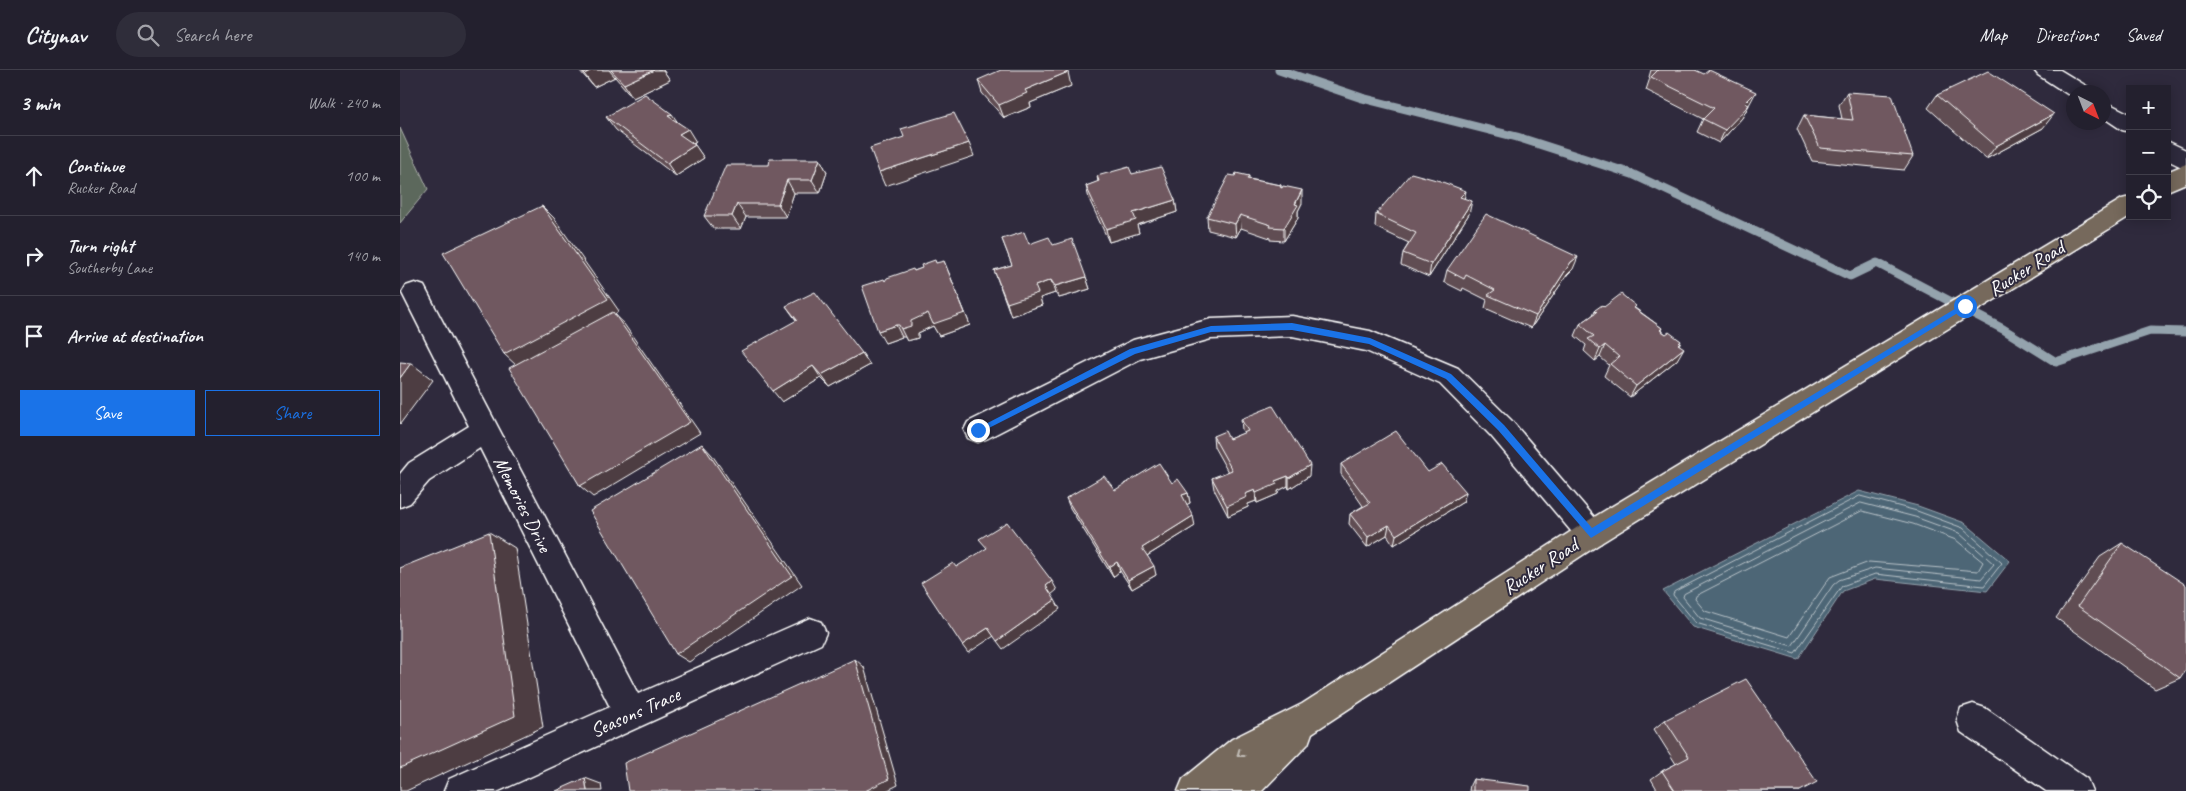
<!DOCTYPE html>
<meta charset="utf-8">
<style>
:root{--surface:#23202e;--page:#2f2d3a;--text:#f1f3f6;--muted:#a3a3aa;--line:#403e4a;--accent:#1a73e8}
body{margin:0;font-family:Caveat,sans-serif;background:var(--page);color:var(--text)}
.controls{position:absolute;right:15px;top:15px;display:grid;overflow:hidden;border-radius:0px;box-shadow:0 2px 12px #0003}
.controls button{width:45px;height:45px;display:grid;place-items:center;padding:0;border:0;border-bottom:1px solid var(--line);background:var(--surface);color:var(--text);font:25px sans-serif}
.compass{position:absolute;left:1666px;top:15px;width:45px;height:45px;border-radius:50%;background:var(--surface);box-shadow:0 2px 12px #0003;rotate:138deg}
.stop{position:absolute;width:15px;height:15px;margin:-11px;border:4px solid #1a73e8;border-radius:50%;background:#fff}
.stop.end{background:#1a73e8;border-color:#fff;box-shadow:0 1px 5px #0008}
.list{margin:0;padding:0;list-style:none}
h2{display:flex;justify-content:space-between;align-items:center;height:65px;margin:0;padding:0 20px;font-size:21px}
h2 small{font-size:16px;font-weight:400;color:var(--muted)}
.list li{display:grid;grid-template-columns:32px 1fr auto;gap:15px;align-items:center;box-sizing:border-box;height:80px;padding:0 20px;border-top:1px solid var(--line)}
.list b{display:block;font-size:19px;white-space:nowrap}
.list p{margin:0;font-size:16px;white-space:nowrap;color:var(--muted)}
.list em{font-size:16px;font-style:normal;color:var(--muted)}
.actions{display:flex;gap:10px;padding:15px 20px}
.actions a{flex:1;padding:11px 0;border:1px solid var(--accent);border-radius:0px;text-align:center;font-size:18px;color:var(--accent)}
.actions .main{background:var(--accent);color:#fff}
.icon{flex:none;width:28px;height:28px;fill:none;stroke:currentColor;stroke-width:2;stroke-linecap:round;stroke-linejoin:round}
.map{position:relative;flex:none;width:1786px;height:721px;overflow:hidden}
header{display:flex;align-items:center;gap:30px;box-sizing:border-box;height:70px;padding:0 25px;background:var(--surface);border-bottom:1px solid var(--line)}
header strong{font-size:24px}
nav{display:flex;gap:28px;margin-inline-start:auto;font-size:18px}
.search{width:350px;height:45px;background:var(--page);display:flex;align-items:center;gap:12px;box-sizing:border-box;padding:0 18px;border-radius:28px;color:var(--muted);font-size:19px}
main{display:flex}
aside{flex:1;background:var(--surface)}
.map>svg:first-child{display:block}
.green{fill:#5c675b;stroke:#aeb3ad}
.water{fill:#4d6676;stroke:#94a3ad}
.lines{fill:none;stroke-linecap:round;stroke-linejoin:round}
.shore{stroke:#b8c2c8;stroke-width:1}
.stream{stroke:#94a3ad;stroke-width:9}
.minor-casing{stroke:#fff;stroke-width:3}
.major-casing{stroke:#fff;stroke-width:3}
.minor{fill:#2f2a3d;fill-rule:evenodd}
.major{fill:#76695c;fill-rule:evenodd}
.wall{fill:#604d53;stroke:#fff}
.shaded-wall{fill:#4e3e43;stroke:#fff}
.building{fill:#705960;stroke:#fff}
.oneway{stroke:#c1bcb6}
.route{fill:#1a73e8}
.labels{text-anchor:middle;stroke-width:4;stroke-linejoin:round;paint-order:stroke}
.street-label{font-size:20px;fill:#fff;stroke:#2f2a3d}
</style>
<header>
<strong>Citynav</strong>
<div class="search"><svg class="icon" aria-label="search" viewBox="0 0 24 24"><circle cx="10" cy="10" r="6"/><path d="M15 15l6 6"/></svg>Search here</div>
<nav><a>Map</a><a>Directions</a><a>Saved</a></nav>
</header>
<main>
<aside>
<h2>3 min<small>Walk · 240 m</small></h2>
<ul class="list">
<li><svg class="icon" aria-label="ahead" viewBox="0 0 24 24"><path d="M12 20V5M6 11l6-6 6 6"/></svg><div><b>Continue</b><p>Rucker Road</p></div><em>100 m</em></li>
<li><svg class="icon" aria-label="right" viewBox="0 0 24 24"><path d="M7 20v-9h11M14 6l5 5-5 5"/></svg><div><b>Turn right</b><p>Southerby Lane</p></div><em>140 m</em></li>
<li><svg class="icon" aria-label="arrive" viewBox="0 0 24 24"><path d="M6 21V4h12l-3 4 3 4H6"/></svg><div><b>Arrive at destination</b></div></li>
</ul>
<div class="actions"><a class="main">Save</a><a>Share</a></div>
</aside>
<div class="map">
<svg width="1786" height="721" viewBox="0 0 1786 721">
<rect width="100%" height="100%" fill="#2f2a3d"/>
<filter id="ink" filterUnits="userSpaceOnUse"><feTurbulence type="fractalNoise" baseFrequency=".02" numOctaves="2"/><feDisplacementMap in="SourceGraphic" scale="10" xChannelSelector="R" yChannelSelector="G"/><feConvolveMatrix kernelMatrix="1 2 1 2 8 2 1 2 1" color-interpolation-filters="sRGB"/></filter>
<g filter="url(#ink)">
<path class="green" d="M0,58L28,119L0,153Z"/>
<path class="water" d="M1459,421L1518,436L1565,453L1610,491L1587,521L1475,509L1443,521L1398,589L1293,557L1263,521Z"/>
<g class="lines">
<path class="shore" d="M1460,426L1517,441L1563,458L1602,493L1584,516L1475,504L1442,516L1395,583L1296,553L1273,525L1274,522Z
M1461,433L1515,447L1559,463L1594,494L1581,509L1475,498L1439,510L1433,515L1392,576L1300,548L1283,527L1284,524Z
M1462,441L1513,454L1556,470L1583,492L1578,501L1469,492L1430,507L1389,567L1305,541L1295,529L1296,526Z"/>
<path class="stream" d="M879,0L962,28L1117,67L1232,104L1450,206L1477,193L1603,259L1656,292L1750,261L1786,262"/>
<g class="minor-casing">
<path id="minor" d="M1634,0H1660L1688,17L1691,22H1674L1672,27L1638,5Z
M1704,31L1730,44V62L1722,60L1704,48Z
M1767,71L1786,80V99L1767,90Z
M15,213L24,216L238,624L410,548L421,552L426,563L421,574L99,721H44L49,709L210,637L80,378L29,411L10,433L0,437V404L9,393L69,356L2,223L6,216Z
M892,246L970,261L1058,298L1111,350L1201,455L1206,464L1201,473L1191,477L1181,473L1091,366L1040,314L966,281L892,266L811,269L740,289L588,368L578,372L568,368L564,360L568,352L733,270L811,249Z
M1573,634L1585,638L1687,709L1692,721H1646L1561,662L1557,650L1561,638Z"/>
</g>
<g class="major-casing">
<path id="major" d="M1786,94V113L1767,121V102Z
M1730,127V146L1201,473L912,663L908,674L862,721H778L783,709L832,669L902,634L1181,455L1722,129Z"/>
</g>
<use href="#minor" class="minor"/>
<use href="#major" class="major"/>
</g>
<path class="wall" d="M179,0H263L270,10L233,28L215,7L194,17Z
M1251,0H1295L1349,35L1342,48L1319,73L1297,62L1303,49L1246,20L1250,8L1249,7Z
M578,10L671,16L630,33L631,37L604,48L582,23Z
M1447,22L1513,86L1504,100L1412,91L1397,59L1404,45L1442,49L1439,35Z
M1537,25L1643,58L1586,89L1528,38Z
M206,47L278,52L296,72L294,74L304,88L276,106L216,60Z
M420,89L427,102L420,123H394L386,147H346L341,159H314L304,146L369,95Z
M732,104L775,130L777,142L737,155L739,163L709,172L689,129L686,116L698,112L697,106Z
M835,106H849V109L881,115V117L902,133L898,141V148L884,171L870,170V168L841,158L836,167L808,160L807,147Z
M1064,129L1069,144L1029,207L1001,195L1003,183L1009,173L975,157L976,144Z
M602,169L629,174L653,175L686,207L690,219L659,228L655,223L640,228L642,235L611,246L594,200L612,195Z
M537,193L549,203L570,255L539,266L533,256L518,263V268L507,271L505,267H502L485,273V211Z
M1173,199L1167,205L1131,258L1085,238L1087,230L1063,218L1062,221L1044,212L1047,200Z
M386,236L462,283L470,295L430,317L421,308L382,332L396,250Z
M1204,237L1235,238L1262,258L1261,260L1266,264L1281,271L1279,275L1277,290L1230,327L1204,306L1209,295L1200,287L1195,291L1184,281L1186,275L1175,266L1180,254L1193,245L1195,240Z
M841,349L909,406L889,419L888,416L878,421V424L857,433L856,431L848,434V437L828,446L814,419L812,408L828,402L814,377L813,366L829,369L844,363L842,360Z
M941,394L1028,402L1066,422L1063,432L994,475L987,465L967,477L949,454L950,444L963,436L941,404Z
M772,413L788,423L790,433L787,434L795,456L747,486L756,505L732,519L720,501L713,507L670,438L666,428Z
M1722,473L1780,608L1755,619L1656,548L1700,487Z
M1265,650L1400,721H1258L1251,709L1262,701L1276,694L1254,659Z
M1073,709L1130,721H1069L1070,715Z"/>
<path class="shaded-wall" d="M192,0H209L215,7L194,17L184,4Z
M254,0H263L270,10L233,28L224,14Z
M668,2L671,16L630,33L631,37L604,48L599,35L625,20Z
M1356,22L1342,48L1319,73L1325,60L1345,33Z
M272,44L281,57L268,46Z
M1654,44L1643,58L1586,89L1596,76Z
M288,59L296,72L288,77L279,64Z
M569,73L574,86L485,116L479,102Z
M295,75L304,88L276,106L267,93Z
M420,89L427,102L420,123L412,110Z
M387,110L394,123L386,147L378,134Z
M902,120V133L898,141V148L884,171V158Z
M1066,121L1063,134L1060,127Z
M775,130L777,142L737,155L739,163L709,172L706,159L733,143Z
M1072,131L1069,144L1029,207L1031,194Z
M337,134L346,147L341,159L332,146Z
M142,136L154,148L219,241L215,244L224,254L300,363L193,427L180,416L117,296L104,284Z
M840,145L841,158L836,167L835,154Z
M1178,187L1173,199L1167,205L1131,258L1136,246L1171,192Z
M544,191L570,255L539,266L533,256L518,263V268L507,271L501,259L511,251Z
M686,207L690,219L659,228L655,216Z
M651,210L655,223L640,228L642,235L611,246L607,233L635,216Z
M496,255L502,267L485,273L478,261Z
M1205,275L1200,287L1195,291L1200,279Z
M1284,278L1277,290L1230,327L1236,316Z
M462,283L470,295L430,317L421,305Z
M11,293L33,310L0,354V308Z
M413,296L421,308L382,332L373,321Z
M302,374L312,385L402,515L289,592L276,584Z
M910,395L909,406L889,419V408Z
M888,406V416L878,421V424L857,433L856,423L875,411Z
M855,420L856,431L848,434V437L828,446L827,436L845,424Z
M1066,422L1063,432L994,475L996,465Z
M788,423L790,433L784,436L782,425Z
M793,446L795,456L745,487L742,478Z
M989,455L987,465L967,477L968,467Z
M89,462L115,478L143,657L6,721H0V698Z
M717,492L720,501L713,507L709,497Z
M754,496L756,505L732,519L728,510Z
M652,511L657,520L651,525L646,516Z
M655,530L660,539L603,579L597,571Z
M588,558L594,566L568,583L562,575Z
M455,589L464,597L498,715L486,721H465Z
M185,708L201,714L202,721H187Z"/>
<path class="building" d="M181,0H192L184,4Z
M211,0H254L224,14Z
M601,0H666L668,2L625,20L627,23L599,35L578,10Z
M1258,0H1295L1304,4L1309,0L1356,22L1345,33L1349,35L1325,60L1303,49L1314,38L1251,7Z
M1588,1L1654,44L1596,76L1537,25Z
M1447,22L1492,25L1513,86L1420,78L1404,45L1453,50Z
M245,24L272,44L268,46L288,59L279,64L295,75L267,93L206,47Z
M554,43L569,73L479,102L470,78L504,67L501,59Z
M370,89H420L412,110H387L378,134H337L332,146H304L326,95H369Z
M729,97L732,104L761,97L775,130L733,143L736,150L706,159L686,116L699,111L697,106Z
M836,103L849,106L847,109L881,115L880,117L882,118L883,116L902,120L895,134L898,135L884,158L870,157L871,155L840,145L835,154L807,147L829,105L835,106Z
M1011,103L1040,111L1066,121L1060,127L1072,131L1031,194L1003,183L1016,163L976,144Z
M142,136L208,229L104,284L43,183Z
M1086,144L1178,187L1171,192L1136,246L1088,225L1095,220L1066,205L1064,209L1047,200Z
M624,162L629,174L649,167L653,175L672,169L686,207L655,216L651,210L635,216L638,223L607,233L594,200L612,195L602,169Z
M535,190L536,193L544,191L565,243L533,254L528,243L511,251V256L501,259L499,255H496L478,261L462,216L484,209L485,211L487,208L513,199L514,201L522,198L521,195Z
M415,222L462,283L421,305L413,296L373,321L341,281L397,250L386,236Z
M1221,224L1236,236L1234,238L1262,258L1260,260L1266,264L1269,262L1281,271L1278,274L1284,278L1236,316L1210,294L1219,287L1205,275L1200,279L1188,269L1194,266L1180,254L1197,242L1195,240L1202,235L1204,237Z
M213,242L290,352L180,416L109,298Z
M0,292L11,293L0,308Z
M873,336L910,395L889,408L888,406L875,411L877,414L856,423L855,420L845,424L847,427L827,436L812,408L832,400L813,366L825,361L829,369L848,361L841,349Z
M996,361L1028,402L1042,394L1066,422L996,465L989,455L968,467L950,444L970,433L941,394Z
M302,374L392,506L276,584L190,441Z
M759,393L772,413L778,409L788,423L782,425L793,446L742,478L754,496L728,510L717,492L709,497L666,428L704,406L715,420Z
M607,452L652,511L646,516L655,530L597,571L588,558L562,575L521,513L553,493L556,497L587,478L579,469Z
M89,462L115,646L0,698V498Z
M1722,473L1786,515V599L1780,608L1678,536Z
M455,589L489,709L465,721H228L224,693Z
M1346,609L1417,712L1400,721H1275L1262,701L1289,687L1265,650Z
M185,708L187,721H156Z
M1073,709L1130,716V721H1073Z"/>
<defs><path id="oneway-chevron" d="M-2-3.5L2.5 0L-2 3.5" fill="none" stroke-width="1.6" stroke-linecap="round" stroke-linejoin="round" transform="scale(1.25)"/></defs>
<use class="oneway" href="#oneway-chevron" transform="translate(840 684) rotate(143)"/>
</g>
<path class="route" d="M1563,234L1569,236L1191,468L1098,360L1046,309L969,274L892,260L811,262L735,284L581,362L578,363L574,360L730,279L811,256L892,253L970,268L1051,304L1104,355L1192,458Z"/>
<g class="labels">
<g class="street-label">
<text transform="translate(1626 198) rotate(-32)" y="7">Rucker Road</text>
<text transform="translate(123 434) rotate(63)" y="7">Memories Drive</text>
<text transform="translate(1140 496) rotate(-33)" y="7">Rucker Road</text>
<text transform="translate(235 642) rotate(-24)" y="7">Seasons Trace</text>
</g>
</g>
</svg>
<div class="controls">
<button>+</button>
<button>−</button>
<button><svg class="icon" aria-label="locate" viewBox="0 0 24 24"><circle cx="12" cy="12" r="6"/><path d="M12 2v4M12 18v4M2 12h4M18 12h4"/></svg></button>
</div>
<svg class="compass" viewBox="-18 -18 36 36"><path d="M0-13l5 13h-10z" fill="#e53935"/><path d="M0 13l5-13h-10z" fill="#a3a3aa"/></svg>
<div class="stop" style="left:1565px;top:236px"></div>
<div class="stop end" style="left:578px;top:360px"></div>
</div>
</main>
